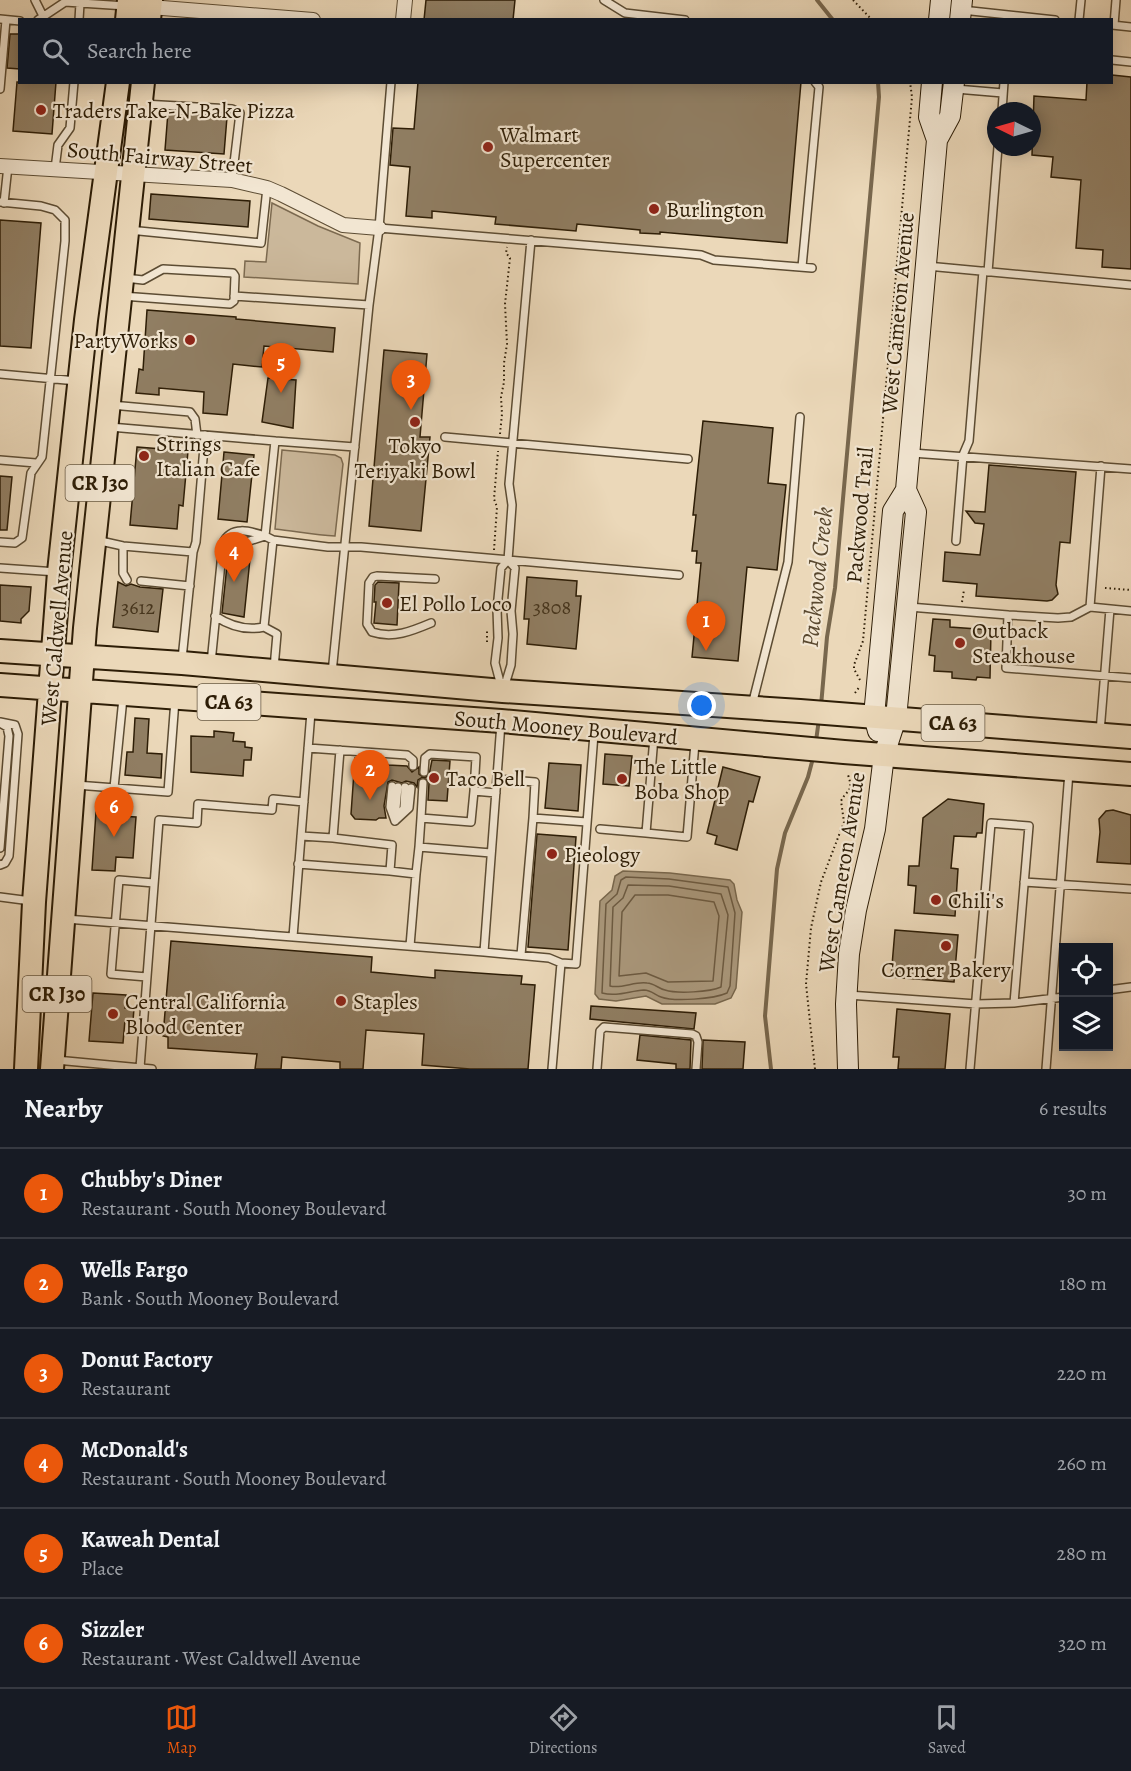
<!DOCTYPE html>
<meta charset="utf-8">
<style>
:root{--surface:#171b24;--page:#242831;--text:#f1f3f6;--muted:#9ea1a6;--line:#363941;--accent:#ea580c}
body{margin:0;font-family:Alegreya,serif;background:var(--page);color:var(--text)}
.controls{position:absolute;right:18px;bottom:18px;display:grid;overflow:hidden;border-radius:0px;box-shadow:0 3px 15px #0003}
.controls button{width:54px;height:54px;display:grid;place-items:center;padding:0;border:0;border-bottom:2px solid var(--line);background:var(--surface);color:var(--text);font:30px sans-serif}
.compass{position:absolute;left:987px;top:102px;width:54px;height:54px;border-radius:50%;background:var(--surface);box-shadow:0 3px 15px #0003;rotate:275deg}
.you{position:absolute;left:702px;top:706px;width:21px;height:21px;margin:-15px;border:4px solid #fff;border-radius:50%;background:#1a73e8;box-shadow:0 0 0 9px #1a73e833}
.badge{display:grid;place-items:center;width:39px;height:39px;border-radius:50%;background:var(--accent);color:#fff;font-size:20px;font-weight:700}
.pin{position:absolute;translate:-50% -50px;filter:drop-shadow(0 2px 3px #0008)}
.pin::after{content:'';position:absolute;top:32px;width:21px;height:18px;background:inherit;clip-path:polygon(0 0,100% 0,50% 100%)}
.list{margin:0;padding:0;list-style:none}
h2{display:flex;justify-content:space-between;align-items:center;height:78px;margin:0;padding:0 24px;font-size:26px}
h2 small{font-size:20px;font-weight:400;color:var(--muted)}
.list li{display:grid;grid-template-columns:39px 1fr auto;gap:18px;align-items:center;box-sizing:border-box;height:90px;padding:0 24px;border-top:2px solid var(--line)}
.list b{display:block;font-size:22px;white-space:nowrap}
.list p{margin:0;font-size:20px;white-space:nowrap;color:var(--muted)}
.list em{font-size:20px;font-style:normal;color:var(--muted)}
.icon{flex:none;width:33px;height:33px;fill:none;stroke:currentColor;stroke-width:2;stroke-linecap:round;stroke-linejoin:round}
.map{position:relative;flex:none;width:1131px;height:1069px;overflow:hidden}
.search{position:absolute;background:var(--surface);box-shadow:0 3px 15px #0003;left:18px;right:18px;top:18px;height:66px;display:flex;align-items:center;gap:15px;box-sizing:border-box;padding:0 21px;border-radius:0px;color:var(--muted);font-size:22px}
.sheet{height:618px;background:var(--surface)}
nav{display:flex;justify-content:space-around;align-items:center;box-sizing:border-box;height:84px;border-top:2px solid var(--line);background:var(--surface);font-size:16px;color:var(--muted)}
nav a{display:grid;justify-items:center;gap:3px}
nav .on{color:var(--accent)}
.map>svg:first-child{display:block}
.green{fill:#cbb89b;stroke:#7c6a50;stroke-width:1.5}
.water{fill:#aa987c;stroke:#78674d;stroke-width:1.5}
.lines{fill:none;stroke-linecap:round;stroke-linejoin:round}
.shore{stroke:#6c5a41;stroke-width:1.5}
.stream{stroke:#78674d;stroke-width:4}
.building{fill:#907e63;stroke:#2d1d06;stroke-width:1.5}
.lane-casing{stroke:#5c4c33;stroke-width:10}
.street-casing{stroke:#5c4c33;stroke-width:16}
.secondary-casing{stroke:#2d1d06;stroke-width:22}
.primary-casing{stroke:#2d1d06;stroke-width:26}
.path{stroke:#2d1d06;stroke-width:2;stroke-dasharray:1.5 3;stroke-linecap:butt}
.lane{stroke:#f2e6d2;stroke-width:7}
.street{stroke:#f2e6d2;stroke-width:14}
.secondary{stroke:#f2e6d2;stroke-width:20}
.primary{stroke:#ebd8b9;stroke-width:22}
.poi-dot{fill:#8f2418;stroke:#f2e6d2;stroke-width:2}
.labels{text-anchor:middle;stroke-width:4.5;stroke-linejoin:round;paint-order:stroke}
.number-label{font-size:20px;fill:#46351d}
.shield{fill:#f2e6d2;stroke:#685943;stroke-width:1.5}
.shield-label{font-size:21px;font-weight:bold;fill:#2d1d06}
.poi-label{font-size:22px;fill:#2d1d06;stroke:#f2e6d2;text-anchor:start}
.street-label{font-size:22px;fill:#2d1d06;stroke:#f2e6d2}
.water-label{font-size:24px;font-style:italic;fill:#59482f;stroke:#f2e6d2}
</style>
<div class="map">
<svg width="1131" height="1069" viewBox="0 0 1131 1069">
<rect width="100%" height="100%" fill="#ebd8b9"/>
<filter id="stains"><feTurbulence type="fractalNoise" baseFrequency=".00333" numOctaves="4"/><feColorMatrix values="0 0 0 0 .2 0 0 0 0 .09 0 0 0 0 .02 0 0 0 .5 -.17"/></filter>
<radialGradient id="worn" r=".72"><stop offset=".6" stop-color="#630" stop-opacity="0"/><stop offset="1" stop-color="#630" stop-opacity=".3"/></radialGradient>
<path class="green" d="M272,203L318,226L360,243L358,284L244,277L245,261L266,262Z
M282,450L335,455L341,458L343,464L335,536C314,535 295,531 275,529Z"/>
<path class="water" d="M623,871L670,873L730,880L734,884L737,900L742,912L736,988L731,998L715,1004H662L646,996L616,1001L599,999L595,994L600,901L612,890L615,876Z"/>
<g class="lines">
<path class="shore" d="M626,877L669,879L728,887L735,913L730,986L727,993C714,999 674,1002 661,997C655,995 651,990 644,990C629,991 617,997 602,993L606,904L617,894L621,880Z
M628,885L669,886L721,894L728,915L721,987C710,992 677,994 665,990C659,989 654,983 647,983C635,981 622,989 610,986L613,907L623,898Z
M635,895H668L714,902L719,916L713,981L668,982L646,973L619,976L622,912Z"/>
<path class="stream" d="M817,0L833,20
M821,706L827,637L835,588L879,97L878,82
M816,741L819,719
M771,1069L765,1016L777,869L785,833L808,777L813,758"/>
</g>
<path class="building" d="M426,0H515L513,20H424Z
M10,34H20V69L7,68Z
M1112,75L1131,77V269L1102,267L1103,250L1076,248L1081,180L1051,177L1053,157L1032,155L1034,96L1086,100L1087,82H1112Z
M17,82H56L52,134L13,131Z
M418,82H801L787,243L660,232V234L640,233V230L577,224L576,231L495,224L496,217L432,211V218L406,216L410,167L390,165L393,128L414,129Z
M168,112L227,117L224,154L165,150Z
M151,194L250,201L248,227L149,219Z
M0,220L41,223L31,348L0,346Z
M147,310L236,317V319L335,328L333,352L264,346L262,367L233,364L227,415L203,413L204,392L159,388V395L136,393L139,369L143,370Z
M384,350L427,354L420,437H430L421,531L369,526Z
M268,378L296,380L293,428L262,422Z
M703,421L773,428L768,483L786,485L777,570L747,567L738,661L692,657L701,563H696L697,551H692L696,515H693Z
M137,447L188,451L183,506L179,505L177,529L130,525Z
M224,452L254,455L247,522L218,519Z
M989,465L1076,472L1070,543L1060,542L1056,585L1058,594L1052,600L1047,601L976,596L977,584L943,581L945,552L980,555L984,524L975,523L966,511L985,512Z
M0,476L12,477L7,530H0Z
M228,556L250,559L244,617L222,613Z
M527,577L577,581L576,596H581L576,649L527,644L529,619H524Z
M118,582L126,586L131,584L140,587L163,589L158,632L113,627Z
M378,582L399,583L397,625L374,623L376,602H374L375,585Z
M0,585L31,587L29,611L21,619V623L0,621Z
M933,619L950,620V627L991,630L990,678L977,677L976,680L952,678V672L934,671L935,656L929,655Z
M135,718L149,719L147,753L162,754L161,778L125,775L127,752H133Z
M214,731L234,733L233,741L245,742V747L252,748L251,760H244L243,776L191,772V736L214,737Z
M605,754L632,756L629,786L603,784Z
M355,758L385,760L388,765L407,766L412,772L419,767V774L423,777L418,780L417,787L414,783L406,781L402,783L392,780L388,782L384,806L386,818H379L376,820L355,819L351,814Z
M432,760L450,761L447,801L428,800L429,783L424,778L429,775Z
M549,763L581,765L578,811L545,808Z
M723,767L760,777L753,802L749,801L737,850L715,844L717,836L707,833Z
M948,799L984,804L982,833H977L976,837L954,836L951,868L958,869L955,916L914,913L916,886L908,885L909,866H919L923,818Z
M102,808L120,810L119,816L136,817L133,858L116,857L115,871L92,870L96,812H102Z
M1113,810L1131,815V864L1097,862L1100,832L1099,819L1106,811Z
M537,834L576,837L568,950L528,947Z
M895,930L958,935L954,982L891,977Z
M171,941L372,957L371,972L435,978V970L522,976L521,984L535,985L528,1069H470L422,1065L424,1034L366,1030L363,1069H340V1062L282,1057L281,1069H255L257,1054L168,1048V1037L163,1036Z
M93,993L126,995L125,1008H134L133,1021L125,1020L123,1043L89,1041Z
M591,1006L696,1013L694,1029L590,1019Z
M897,1009L950,1014L945,1069H898L899,1057H893Z
M640,1035L691,1040L690,1069H676V1064L637,1060Z
M703,1040L745,1042L743,1069H702Z"/>
<g class="lines">
<g class="lane-casing">
<path id="lane" d="M35,0L43,16
M604,0L625,13L685,20
M962,10L1055,20
M0,19L20,21
M38,20L65,2L126,6
M79,20L80,3
M1079,20L1081,0
M1112,25L1131,27
M1114,25L1116,0
M1112,60L1131,62
M0,89L6,20
M956,89L1003,93
M143,104L232,109L240,113L232,180
M1002,111L1004,82
M55,169L58,145L70,128L74,82
M0,202L41,206L55,210L65,220V241L42,457L31,473L22,538L15,543L0,542
M4,203L8,166
M379,228L680,253L701,255L714,260L812,268
M129,230L261,243L267,188
M927,266L1131,285
M802,267L819,87L815,82
M988,272L998,147
M122,296L230,304L234,301L235,276L233,273L163,269L143,280L125,278
M234,296L369,305
M0,374L77,381
M111,405L190,412L195,419L197,435
M110,427L275,441
M445,437L688,459
M355,447L275,441L265,536L273,540L328,547H361L679,575
M912,453L1131,469
M0,460L36,463
M96,540L123,546L193,552
M273,540L264,627L277,634L274,668
M956,541L963,455L969,441L983,271
M123,546V573L127,580
M222,555L227,548L265,536
M0,568L57,572
M141,581L190,586
M909,607L1008,615
M1090,607L1101,466
M1131,611L1090,607L1071,617L1058,618L1008,615L1006,668L1131,678
M215,616C230,626 246,631 264,627
M431,623C412,631 393,639 372,632L367,624L369,583L373,577L377,576L435,579
M182,659L193,552L196,542L205,435
M211,663L223,543C231,525 250,531 265,536
M332,673L369,305L379,228L391,82
M501,686L495,663L498,638L497,609L501,568L508,560L509,547L512,505L509,484L531,240
M504,688L511,665L513,634L511,611L515,568L508,560
M752,705L788,562L800,417
M0,722L15,725L18,734L9,856L5,863L0,865
M0,723L7,727L9,736L0,848
M1100,732L1110,609
M654,737L646,833L687,837L695,743
M308,748L407,755L413,760V766
M424,772L425,758L430,754L476,757L474,791
M497,779L535,782L533,818L587,822
M76,785L168,792L175,700
M392,786L390,807L395,821
M114,788L123,698
M400,814L404,808L405,787
M421,818L423,783
M395,819L398,787
M395,821L409,808L411,788
M600,829L646,833
M301,836L333,838L340,750
M419,847L421,818L471,822L474,791L496,793
M298,864L390,871L392,845L333,838
M390,871L416,874L419,847L491,853
M1024,882L1131,889
M0,897L31,901
M66,919L293,937L311,712
M293,937L484,952L501,723
M410,946L416,874
M484,952L549,958L561,963L576,964L594,734
M521,955L533,818
M147,977L111,974L119,880L154,883
M1108,990L1131,987
M848,995L976,1004L1014,1003L1064,997
M56,1060L152,1069
M140,1068L159,820L197,823L198,804L272,810L273,799L304,802
M552,1069L561,963
M597,1069L600,1031L604,1027L692,1034L696,1036L698,1042L696,1069
M970,1069L991,823L1029,826L1014,1003
M1046,1069L1069,772"/>
</g>
<g class="street-casing">
<path id="street" d="M150,7L313,20
M403,20L405,0
M0,166L232,180L267,188L281,194L343,225L379,228"/>
</g>
<g class="secondary-casing">
<path id="secondary" d="M939,20L941,0
M960,20L962,0
M932,82L929,117L937,140
M878,731L874,716L893,511L906,490
M848,1069L846,1004L849,954L856,910L875,829L884,755L896,718L916,512L906,490L937,140L950,116L954,82"/>
</g>
<g class="primary-casing">
<path id="primary" d="M127,20L129,0
M149,20L151,0
M0,651L182,663L503,691L800,711L1131,737
M0,685L501,721L844,752L1131,774
M26,1069L34,902L59,572L86,320L118,82
M52,1069L85,628L143,82"/>
</g>
<path class="path" d="M853,0L872,20
M500,434L502,414L501,397L504,382V363L507,344L505,304L510,258L506,253L507,247
M494,550L497,507L494,499L498,451
M1105,588L1131,590
M962,602L964,590
M487,642V630
M860,680L854,669V665L863,641L912,97L910,82
M855,693L860,686
M815,1069L806,984L811,928L821,882L844,822L841,801C847,789 854,792 848,775"/>
<use href="#lane" class="lane"/>
<use href="#street" class="street"/>
<use href="#secondary" class="secondary"/>
<use href="#primary" class="primary"/>
</g>
<g class="poi-dot">
<circle cx="41" cy="110" r="6"/>
<circle cx="488" cy="147" r="6"/>
<circle cx="654" cy="209" r="6"/>
<circle cx="190" cy="340" r="6"/>
<circle cx="415" cy="422" r="6"/>
<circle cx="144" cy="456" r="6"/>
<circle cx="387" cy="603" r="6"/>
<circle cx="960" cy="643" r="6"/>
<circle cx="434" cy="778" r="6"/>
<circle cx="622" cy="779" r="6"/>
<circle cx="552" cy="854" r="6"/>
<circle cx="936" cy="900" r="6"/>
<circle cx="946" cy="946" r="6"/>
<circle cx="341" cy="1001" r="6"/>
<circle cx="113" cy="1014" r="6"/>
</g>
<g class="labels">
<g class="number-label">
<text x="138" y="614">3612</text>
<text x="552" y="614">3808</text>
</g>
<g class="shield">
<rect x="65.5" y="465" width="69" height="36" rx="4.5"/>
<rect x="197.5" y="684" width="63" height="36" rx="4.5"/>
<rect x="921.5" y="705" width="63" height="36" rx="4.5"/>
<rect x="22.5" y="976" width="69" height="36" rx="4.5"/>
</g>
<g class="shield-label">
<text x="100" y="490">CR J30</text>
<text x="229" y="709">CA 63</text>
<text x="953" y="730">CA 63</text>
<text x="57" y="1001">CR J30</text>
</g>
<g class="poi-label">
<text x="53" y="118">Traders Take-N-Bake Pizza</text>
<text x="500" y="142">Walmart<tspan x="500" dy="25">Supercenter</tspan></text>
<text x="666" y="217">Burlington</text>
<text x="178" y="348" text-anchor="end">PartyWorks</text>
<text x="156" y="451">Strings<tspan x="156" dy="25">Italian Cafe</tspan></text>
<text x="415" y="453" text-anchor="middle">Tokyo<tspan x="415" dy="25">Teriyaki Bowl</tspan></text>
<text x="399" y="611">El Pollo Loco</text>
<text x="972" y="638">Outback<tspan x="972" dy="25">Steakhouse</tspan></text>
<text x="634" y="774">The Little<tspan x="634" dy="25">Boba Shop</tspan></text>
<text x="446" y="786">Taco Bell</text>
<text x="564" y="862">Pieology</text>
<text x="948" y="908">Chili's</text>
<text x="946" y="977" text-anchor="middle">Corner Bakery</text>
<text x="125" y="1009">Central California<tspan x="125" dy="25">Blood Center</tspan></text>
<text x="353" y="1009">Staples</text>
</g>
<g class="street-label">
<text transform="translate(160 157) rotate(5)" y="8">South Fairway Street</text>
<text transform="translate(897 313) rotate(-85)" y="8">West Cameron Avenue</text>
<text transform="translate(859 515) rotate(-85)" y="8">Packwood Trail</text>
<text transform="translate(56 628) rotate(-85)" y="8">West Caldwell Avenue</text>
<text transform="translate(566 727) rotate(5)" y="8">South Mooney Boulevard</text>
<text transform="translate(841 872) rotate(-81)" y="8">West Cameron Avenue</text>
</g>
<g class="water-label">
<text transform="translate(817 577) rotate(-84)" y="8">Packwood Creek</text>
</g>
</g>
<rect width="100%" height="100%" filter="url(#stains)"/>
<rect width="100%" height="100%" fill="url(#worn)"/>
</svg>
<div class="controls">
<button><svg class="icon" aria-label="locate" viewBox="0 0 24 24"><circle cx="12" cy="12" r="6"/><path d="M12 2v4M12 18v4M2 12h4M18 12h4"/></svg></button>
<button><svg class="icon" aria-label="layers" viewBox="0 0 24 24"><path d="M12 4l9 5-9 5-9-5zM3 14l9 5 9-5"/></svg></button>
</div>
<svg class="compass" viewBox="-18 -18 36 36"><path d="M0-13l5 13h-10z" fill="#e53935"/><path d="M0 13l5-13h-10z" fill="#9ea1a6"/></svg>
<div class="you"></div>
<div class="pin badge" style="left:706px;top:651px">1</div>
<div class="pin badge" style="left:370px;top:800px">2</div>
<div class="pin badge" style="left:411px;top:410px">3</div>
<div class="pin badge" style="left:234px;top:582px">4</div>
<div class="pin badge" style="left:281px;top:393px">5</div>
<div class="pin badge" style="left:114px;top:837px">6</div>
<div class="search"><svg class="icon" aria-label="search" viewBox="0 0 24 24"><circle cx="10" cy="10" r="6"/><path d="M15 15l6 6"/></svg>Search here</div>
</div>
<section class="sheet">
<h2>Nearby<small>6 results</small></h2>
<ul class="list">
<li><span class="badge">1</span><div><b>Chubby's Diner</b><p>Restaurant · South Mooney Boulevard</p></div><em>30 m</em></li>
<li><span class="badge">2</span><div><b>Wells Fargo</b><p>Bank · South Mooney Boulevard</p></div><em>180 m</em></li>
<li><span class="badge">3</span><div><b>Donut Factory</b><p>Restaurant</p></div><em>220 m</em></li>
<li><span class="badge">4</span><div><b>McDonald's</b><p>Restaurant · South Mooney Boulevard</p></div><em>260 m</em></li>
<li><span class="badge">5</span><div><b>Kaweah Dental</b><p>Place</p></div><em>280 m</em></li>
<li><span class="badge">6</span><div><b>Sizzler</b><p>Restaurant · West Caldwell Avenue</p></div><em>320 m</em></li>
</ul>
</section>
<nav>
<a class="on"><svg class="icon" aria-label="map" viewBox="0 0 24 24"><path d="M3 6l6-2 6 2 6-2v14l-6 2-6-2-6 2zM9 4v14M15 6v14"/></svg>Map</a>
<a><svg class="icon" aria-label="directions" viewBox="0 0 24 24"><path d="M12 3l9 9-9 9-9-9zM9 14v-3h6M13 9l2 2-2 2"/></svg>Directions</a>
<a><svg class="icon" aria-label="saved" viewBox="0 0 24 24"><path d="M7 4h10v16l-5-4-5 4z"/></svg>Saved</a>
</nav>
